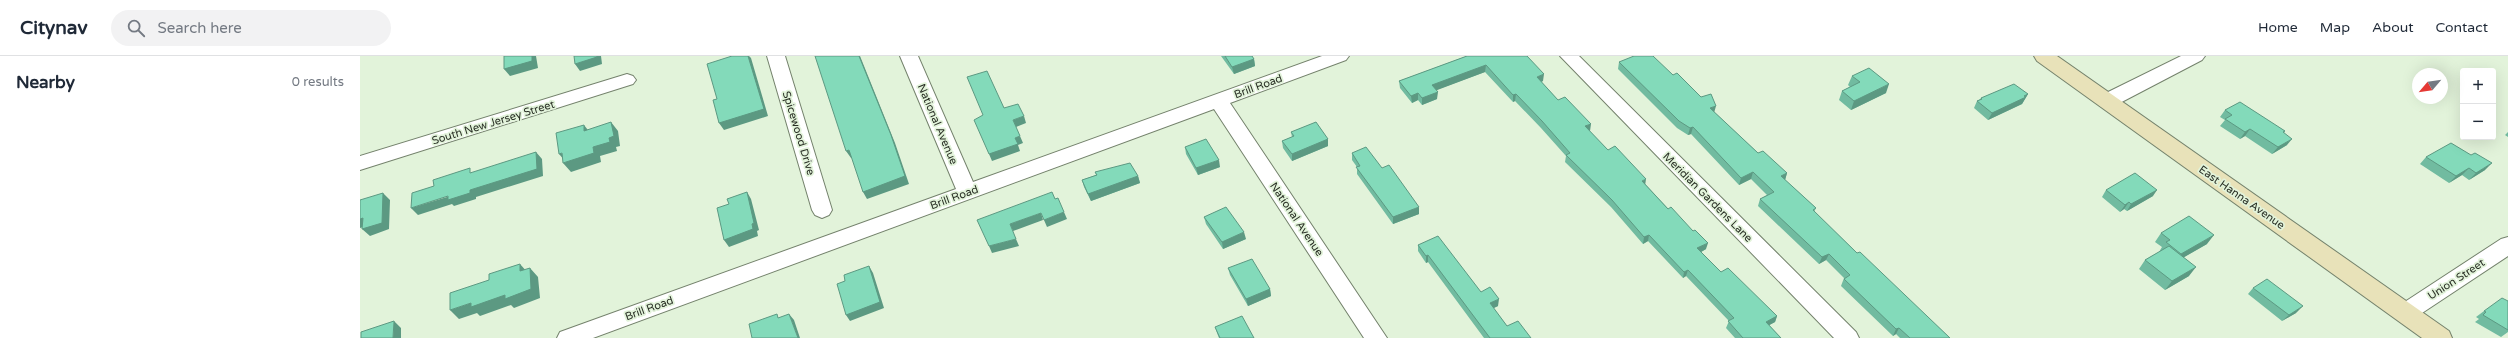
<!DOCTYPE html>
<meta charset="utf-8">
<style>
:root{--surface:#fff;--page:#f2f2f3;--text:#1f2937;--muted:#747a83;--line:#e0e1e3}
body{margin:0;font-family:"Varela Round",sans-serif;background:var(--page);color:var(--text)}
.controls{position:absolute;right:12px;top:12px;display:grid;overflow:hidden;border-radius:4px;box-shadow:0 4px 16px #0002}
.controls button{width:36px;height:36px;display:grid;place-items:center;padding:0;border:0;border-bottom:1px solid var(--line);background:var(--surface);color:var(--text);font:20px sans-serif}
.compass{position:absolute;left:2052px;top:12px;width:36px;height:36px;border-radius:50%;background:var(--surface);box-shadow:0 4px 16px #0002;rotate:241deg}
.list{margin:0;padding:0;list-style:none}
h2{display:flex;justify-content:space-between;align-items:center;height:52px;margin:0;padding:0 16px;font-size:17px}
h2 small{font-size:13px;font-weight:400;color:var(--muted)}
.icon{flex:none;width:22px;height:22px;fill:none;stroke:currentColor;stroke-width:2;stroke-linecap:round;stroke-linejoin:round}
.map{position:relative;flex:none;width:2148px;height:282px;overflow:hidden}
header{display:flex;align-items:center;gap:24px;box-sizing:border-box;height:56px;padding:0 20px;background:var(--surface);border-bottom:1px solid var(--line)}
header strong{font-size:19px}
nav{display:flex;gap:22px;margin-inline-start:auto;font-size:14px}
.search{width:280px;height:36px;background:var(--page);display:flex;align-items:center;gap:10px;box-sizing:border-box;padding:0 14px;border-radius:22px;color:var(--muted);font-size:15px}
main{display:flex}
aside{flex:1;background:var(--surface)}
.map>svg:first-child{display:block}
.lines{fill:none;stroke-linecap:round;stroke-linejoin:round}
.minor-casing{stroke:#74826c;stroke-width:2}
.secondary-casing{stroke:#74826c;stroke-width:2}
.minor{fill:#fff;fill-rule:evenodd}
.secondary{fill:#e8e2b9;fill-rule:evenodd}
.wall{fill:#71bba0}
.shaded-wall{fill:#5c9982}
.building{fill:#83daba;stroke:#5c9982}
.labels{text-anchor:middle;stroke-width:3.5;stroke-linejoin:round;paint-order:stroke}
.street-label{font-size:11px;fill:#292f25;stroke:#e2f3da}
</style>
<header>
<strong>Citynav</strong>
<div class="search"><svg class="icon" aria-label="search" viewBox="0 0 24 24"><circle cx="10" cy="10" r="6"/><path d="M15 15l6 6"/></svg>Search here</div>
<nav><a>Home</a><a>Map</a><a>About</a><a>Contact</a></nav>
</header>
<main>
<aside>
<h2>Nearby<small>0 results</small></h2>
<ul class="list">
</ul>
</aside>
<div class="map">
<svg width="2148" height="282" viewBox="0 0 2148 282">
<rect width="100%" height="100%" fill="#e2f3da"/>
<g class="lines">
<g class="minor-casing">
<path id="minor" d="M407,0H425L472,154L469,159L462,162L455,159L452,154Z
M540,0H558L613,126L962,0H989L986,4L870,47L1027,282H1004L854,53L233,282H197L200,276L596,133Z
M1200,0H1219L1496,276L1499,282H1474Z
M1821,0H1845L1842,4L1754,50L1747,51L1740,50L1738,45L1740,40Z
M267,18L273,20L276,24L273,28L0,114V100Z
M2148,181V200L2053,263L2045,266L2037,263L2034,257L2037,251L2141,183Z"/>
</g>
<g class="secondary-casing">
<path id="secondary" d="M1674,0H1697L2089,275L2092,282H2062L1677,5Z"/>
</g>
<use href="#minor" class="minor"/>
<use href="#secondary" class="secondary"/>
</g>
<path class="wall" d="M861,0H892L894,3L895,10L874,18Z
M1107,0L1183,25L1181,26L1198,44L1230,75H1229L1248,94L1285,128L1346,193L1341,196L1361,216L1417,260L1415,266L1409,269L1421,282H1375L1366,272L1369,265L1326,220L1323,222L1288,185L1283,188L1251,151L1205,106L1206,100L1181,72L1155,45L1153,46L1125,16L1076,34L1077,43L1062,49L1058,44L1052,47L1040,32L1039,25Z
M1259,6L1313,19L1354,56L1398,97L1427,117L1425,124L1456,152L1454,156L1497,197L1590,282H1540L1536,278L1533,280L1481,230L1484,222L1466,204L1459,208L1398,150L1400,143L1407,139L1391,123L1379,129L1331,78L1328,79L1317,72L1258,13Z
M1492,20L1526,37L1491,54L1479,44L1482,35L1490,31L1488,29Z
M1668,38L1662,48L1628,64L1614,52L1617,45L1619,44L1621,42Z
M1865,54L1925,75L1924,77L1927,89L1912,98L1885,80L1880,83L1860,70L1865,64L1860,61Z
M931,76L968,83V90L932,105L923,92L922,85L932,81Z
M2148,76V81L2145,79Z
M825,91L860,111L838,119L826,98Z
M992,97L1059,158L1033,168L997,118V111L992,104Z
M2066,101L2125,114L2109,124L2102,119L2089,127L2060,108Z
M735,116L778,120L780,127L731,145L724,131L722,124L736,119Z
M1746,134L1793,140L1767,155L1764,153L1760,156L1742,141Z
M844,161L886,183L863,193L846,168Z
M1801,177L1847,188L1824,201L1829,220L1805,234L1779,213L1785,204L1799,196L1802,191L1795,186Z
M1058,189L1121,236L1138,250L1133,252L1147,270L1171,282H1124L1068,206L1066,207L1058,195Z
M868,212L910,233L911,240L888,250L870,219Z
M1893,232L1936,257L1922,265L1888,238Z
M2148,245V276L2141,281L2115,266L2119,263L2116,261L2124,255Z
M855,271L894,282H859L857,277Z"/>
<path class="shaded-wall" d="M172,0H176L178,12L150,20L144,13Z
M237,0H241L242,8L220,15L215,8Z
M388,0H389L391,2L408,60L364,74L359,67Z
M499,0H500L535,87L549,128L507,143L503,136Z
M894,3L895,10L874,18L872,11Z
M1126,9L1125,16L1072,36V29Z
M1184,18L1183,25L1176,28L1177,21Z
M1529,28L1526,37L1491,54L1494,45Z
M1078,36L1077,43L1062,49V42Z
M1058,37V44L1052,47L1051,40Z
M1156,38L1155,45L1153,46V39Z
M1668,38L1662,48L1628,64L1632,57Z
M1356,50L1354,57L1350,52Z
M664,60L666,67L656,71L653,64Z
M251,66L258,75L260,90L256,91L257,95L240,100L241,106L211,116L203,107L206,106L199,98L233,91L249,82Z
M1231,68L1230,75L1224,77L1225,70Z
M224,69L231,78L224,75Z
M1333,71L1331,78L1328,79L1330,72Z
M1890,73L1885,80L1880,83L1885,76Z
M660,80L663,87L658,89L660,95L632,105L629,98L655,82Z
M968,83V90L932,105V98Z
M1932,83L1927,89L1912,98L1918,91Z
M489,94L493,102H491L486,95Z
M176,96L182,103L183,120L116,141V143L94,150L92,148L58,159L51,152L110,134Z
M859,104L860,111L838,119L836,112Z
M2132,107L2125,114L2109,124L2116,117Z
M2109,112L2102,119L2089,127L2096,120Z
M1393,116L1391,123L1379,129L1381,122Z
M1427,117L1425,124L1421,120Z
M778,120L780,127L731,145L728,138Z
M1286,123L1285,130L1282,125Z
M1797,134L1793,140L1767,155L1771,148Z
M387,136L391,143L399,174L397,175L398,180L369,191L364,184Z
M23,137L30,144L29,173L10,180L2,173Z
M1769,146L1764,153L1760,156L1765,149Z
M1059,151V158L1033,168V161Z
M704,156L707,163L687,171L684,164Z
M681,157L683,164L653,175L650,168Z
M3,162L10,169L0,172V163Z
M884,176L886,183L863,193L862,186Z
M1289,179L1288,185L1283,188L1284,181Z
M1854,179L1847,188L1814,207L1821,198Z
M656,183L659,190L632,197L629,190Z
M1348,187L1346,193L1336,199L1337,192Z
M1469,198L1466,204L1459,208L1462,201Z
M1068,199V206L1066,207V200Z
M160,208L168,217L160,215Z
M509,210L513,217L524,252L490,265L486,259Z
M1836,211L1829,220L1805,234L1812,225Z
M170,212L178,221L180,242L154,252L151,249L120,260L117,257L99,263L90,254L111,247L145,239Z
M1328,214L1326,220L1323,222L1324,216Z
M910,233L911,240L888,250L886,243Z
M1139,243L1138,250L1130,254V247Z
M1943,250L1936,257L1922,265L1929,259Z
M429,258L434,264L440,282H438Z
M1417,260L1415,266L1404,272L1406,266Z
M34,265L41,272V282H33Z
M1539,272L1536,278L1533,280L1536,273Z"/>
<path class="building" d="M144,0H172V5L144,13Z
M214,0H237V1L215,8Z
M372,0H388L404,53L359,67L353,44L357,43L347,8Z
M455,0H499L531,79L545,120L503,136L489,94L486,95Z
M865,0H892L894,3L872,11Z
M1107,0H1167L1184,18L1177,21L1198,44L1205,41L1231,68L1225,70L1248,94L1255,90L1286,123L1282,125L1308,153L1311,151L1333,175L1335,174L1348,187L1337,192L1361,216L1368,212L1417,260L1406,266L1421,282H1383L1368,265L1374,262L1328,214L1324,216L1289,179L1284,181L1252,144L1206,99L1210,97L1182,65L1156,38L1153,39L1126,9L1072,29L1078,36L1062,42L1058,37L1051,40L1039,25Z
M1274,0H1293L1313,19L1317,17L1341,41L1351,38L1356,50L1350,52L1398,97L1403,95L1427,117L1421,120L1456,152L1453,154L1497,197L1500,196L1590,282H1550L1539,272L1536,273L1484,223L1490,219L1469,198L1462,201L1400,143L1414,136L1393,116L1381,122L1333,71L1330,72L1319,65L1259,6Z
M1509,12L1529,28L1494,45L1482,35L1500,26L1492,20Z
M627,15L644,52L658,48L664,60L653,64L660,80L655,82L658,88L629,98L614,64L623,59L607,21Z
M1654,28L1668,38L1664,40L1666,41L1632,57L1617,45L1622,43L1621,42Z
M1880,46L1925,75L1923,76L1932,83L1918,91L1890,73L1885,76L1865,63L1872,59L1865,54Z
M251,66L254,80L249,82L250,86L233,91L234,97L203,107L202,97L199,98L196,77L224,69V75Z
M956,66L968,83L932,98L922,85L934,80L931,76Z
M846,83L859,104L836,112L825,91Z
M2091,87L2111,99L2115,97L2132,107L2116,117L2109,112L2096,120L2066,101Z
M1006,91L1022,112L1029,109L1059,151L1033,161L996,111L1000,110L992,97Z
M176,96L177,113L110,134V137L88,144V140L51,152L52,137L74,130L73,124L110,112V117Z
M770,107L778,120L728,138L722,124L737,119L735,116Z
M1775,117L1797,134L1771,148L1769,146L1765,149L1746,134Z
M387,136L394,167L392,168L393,173L364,184L357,152L369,148L367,143Z
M692,136L695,143L698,142L704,156L684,164L681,157L650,168L656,183L629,190L617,164Z
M23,137L22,167L2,173L3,162L0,163V144Z
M866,151L884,176L862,186L844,161Z
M1829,160L1854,179L1821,198L1806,186L1810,184L1801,177Z
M1078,180L1121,236L1130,231L1139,243L1130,247L1147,270L1158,265L1171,282H1130L1068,199L1066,200L1058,189Z
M1809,190L1836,211L1812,225L1785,204Z
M892,203L910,233L886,243L868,212Z
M160,208V215L170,212L171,233L145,243V239L111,251V247L90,254V237L129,224V218Z
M509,210L520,246L486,259L477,228L485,225L484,219Z
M1907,223L1943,250L1929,259L1893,232Z
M2142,242L2148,245V274L2123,259L2126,256L2124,255Z
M417,258L418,262L429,258L438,282H392L389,268Z
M882,260L894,282H860L855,271Z
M34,265L33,282H1V276Z"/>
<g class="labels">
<g class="street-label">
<text transform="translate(898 30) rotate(-20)" y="4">Brill Road</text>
<text transform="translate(133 66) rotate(-17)" y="4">South New Jersey Street</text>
<text transform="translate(578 68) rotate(67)" y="4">National Avenue</text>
<text transform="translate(439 77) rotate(73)" y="4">Spicewood Drive</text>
<text transform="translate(594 141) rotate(-20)" y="4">Brill Road</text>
<text transform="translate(1348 141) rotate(45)" y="4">Meridian Gardens Lane</text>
<text transform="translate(1882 141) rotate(35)" y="4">East Hanna Avenue</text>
<text transform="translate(937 163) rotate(56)" y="4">National Avenue</text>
<text transform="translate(2096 223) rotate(-33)" y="4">Union Street</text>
<text transform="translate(289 252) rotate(-20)" y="4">Brill Road</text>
</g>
</g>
</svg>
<div class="controls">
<button>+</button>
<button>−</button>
</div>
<svg class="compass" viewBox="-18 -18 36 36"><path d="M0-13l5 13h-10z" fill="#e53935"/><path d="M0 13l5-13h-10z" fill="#747a83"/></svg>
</div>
</main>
